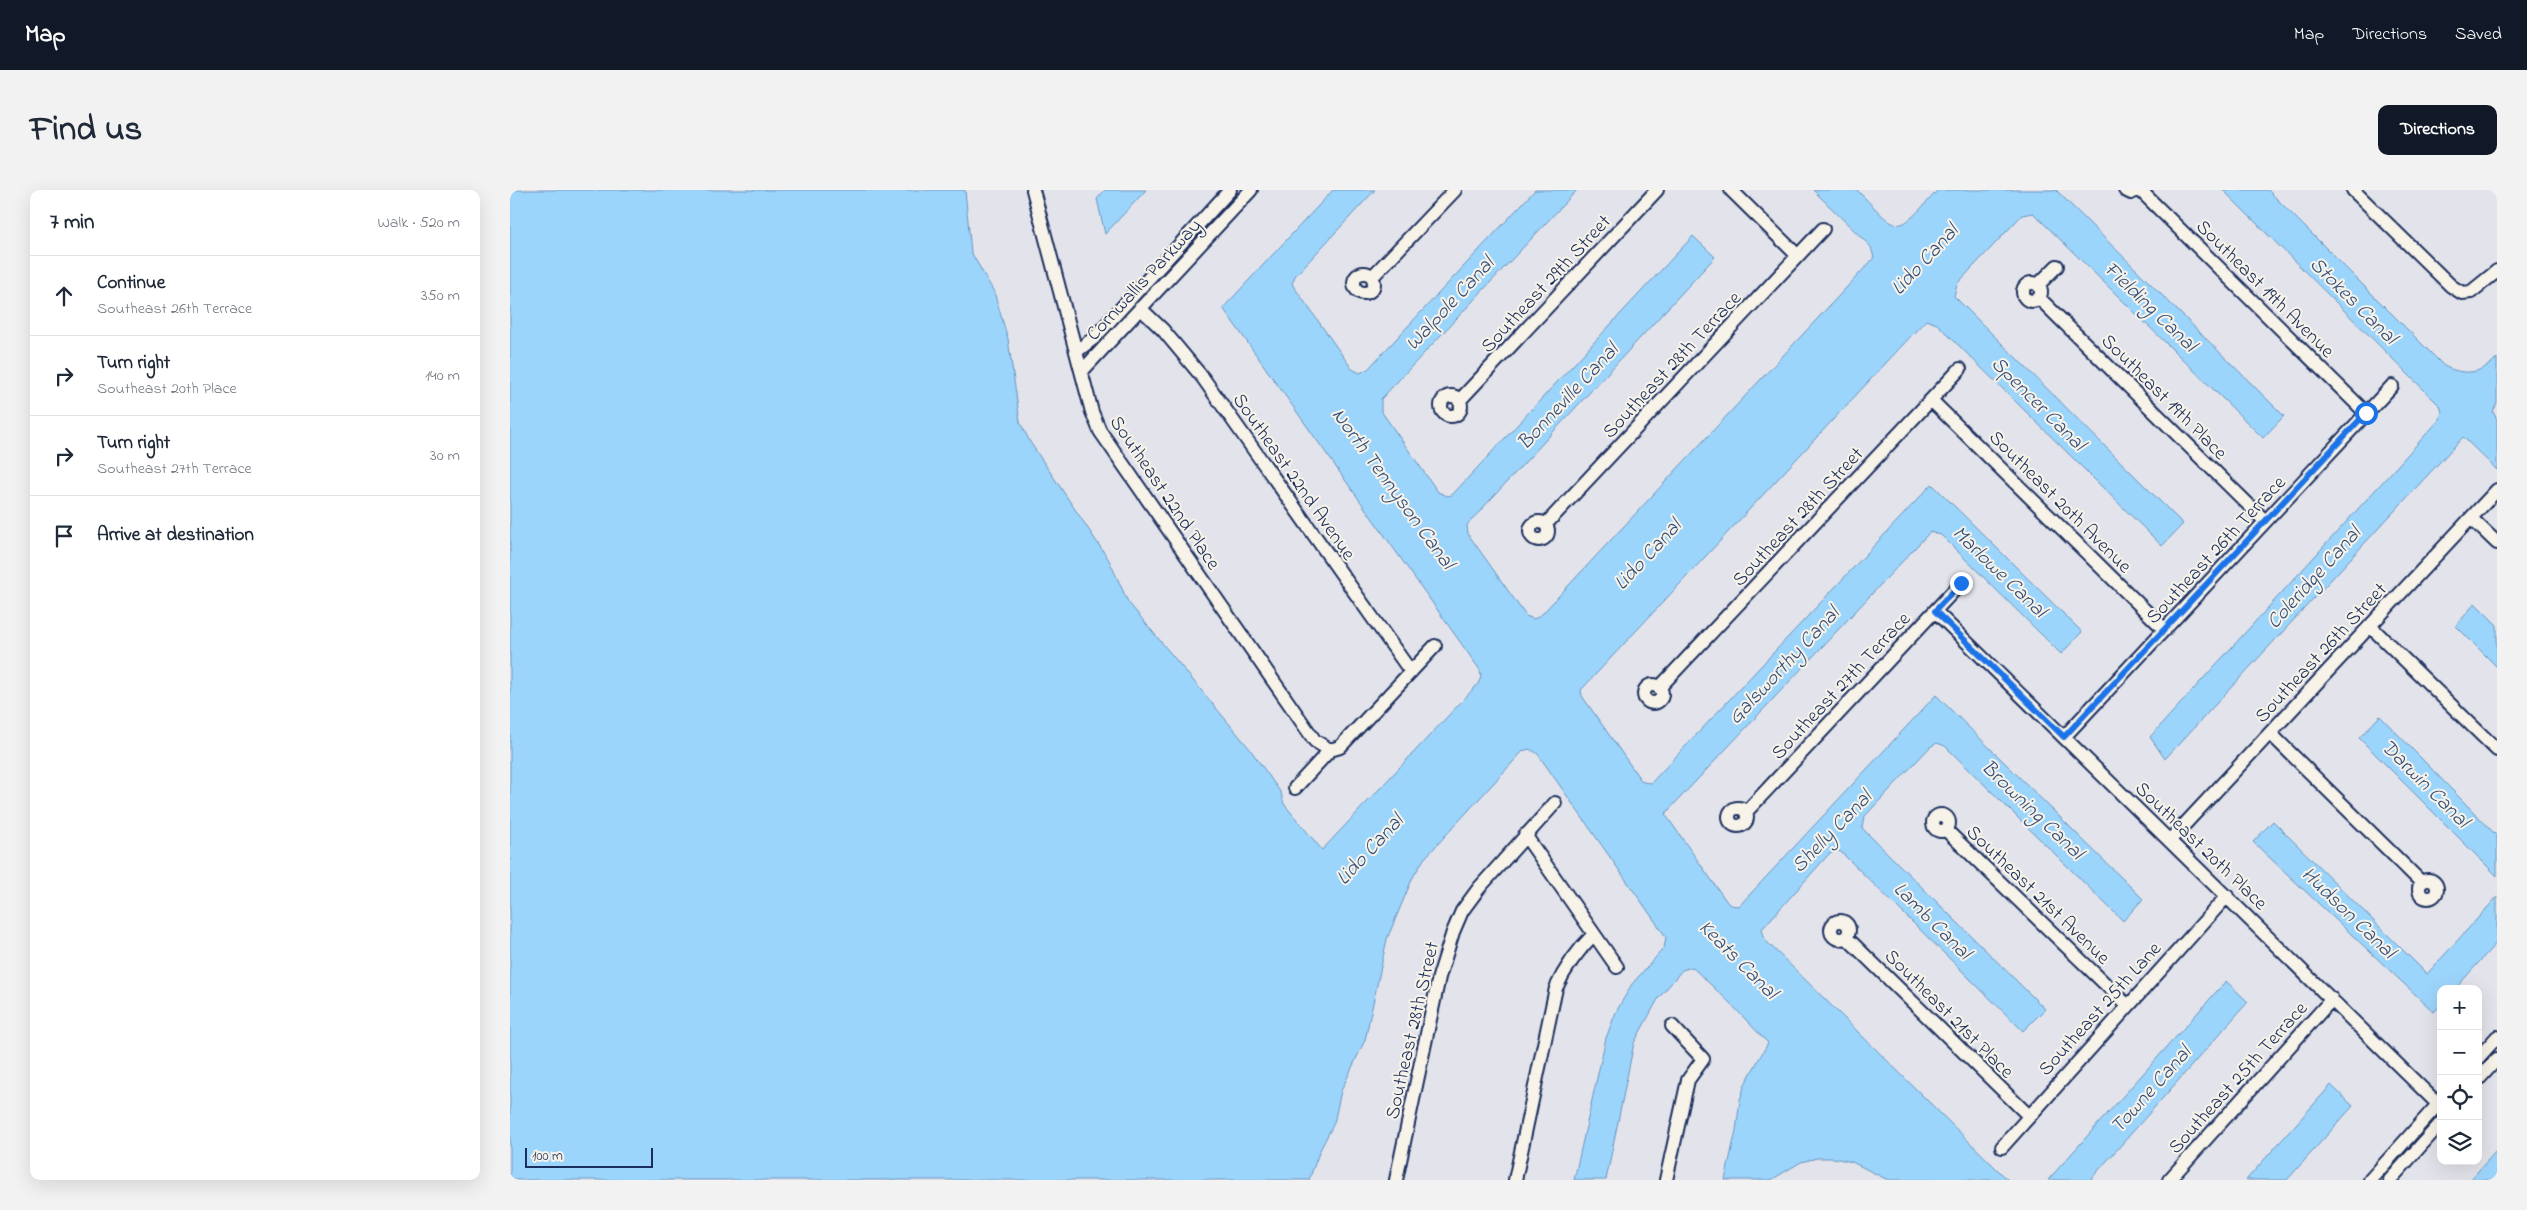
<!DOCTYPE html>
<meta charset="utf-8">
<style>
:root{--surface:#fff;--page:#f2f2f3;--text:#1f2937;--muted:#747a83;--line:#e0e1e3;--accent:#111827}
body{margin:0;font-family:"Indie Flower",sans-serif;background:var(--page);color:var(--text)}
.controls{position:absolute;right:15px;bottom:15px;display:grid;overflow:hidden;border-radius:10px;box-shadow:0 5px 20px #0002}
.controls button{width:45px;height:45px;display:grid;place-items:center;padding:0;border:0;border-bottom:1px solid var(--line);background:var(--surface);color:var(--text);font:25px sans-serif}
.scale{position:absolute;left:15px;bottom:12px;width:128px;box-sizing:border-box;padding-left:5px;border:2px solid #1b2f5e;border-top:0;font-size:14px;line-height:18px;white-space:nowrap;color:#1b2f5e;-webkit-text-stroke:4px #f7f3e8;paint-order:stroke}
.stop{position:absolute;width:15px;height:15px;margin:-11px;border:4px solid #1a73e8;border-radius:50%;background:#fff}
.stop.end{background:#1a73e8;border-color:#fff;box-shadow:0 1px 5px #0008}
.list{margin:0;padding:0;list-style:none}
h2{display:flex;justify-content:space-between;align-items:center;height:65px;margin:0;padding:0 20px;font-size:21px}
h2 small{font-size:16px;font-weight:400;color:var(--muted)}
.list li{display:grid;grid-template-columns:32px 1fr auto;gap:15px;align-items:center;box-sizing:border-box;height:80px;padding:0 20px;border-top:1px solid var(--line)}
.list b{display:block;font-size:19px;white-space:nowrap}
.list p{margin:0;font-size:16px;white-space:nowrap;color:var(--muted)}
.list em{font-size:16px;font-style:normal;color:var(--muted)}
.icon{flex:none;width:28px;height:28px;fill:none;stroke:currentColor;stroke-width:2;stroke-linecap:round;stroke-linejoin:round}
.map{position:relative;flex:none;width:1987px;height:990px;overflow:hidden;border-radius:10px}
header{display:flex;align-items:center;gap:30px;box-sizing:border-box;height:70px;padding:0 25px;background:var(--accent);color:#fff}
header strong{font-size:24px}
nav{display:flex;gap:28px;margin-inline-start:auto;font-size:18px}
.intro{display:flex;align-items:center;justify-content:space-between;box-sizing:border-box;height:120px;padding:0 30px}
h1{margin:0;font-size:35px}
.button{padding:12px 22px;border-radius:10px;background:var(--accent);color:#fff;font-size:18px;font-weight:700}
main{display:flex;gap:30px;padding:0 30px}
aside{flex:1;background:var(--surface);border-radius:10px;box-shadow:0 5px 20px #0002}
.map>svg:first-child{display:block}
.water{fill:#9cd5fc;stroke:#6893bd}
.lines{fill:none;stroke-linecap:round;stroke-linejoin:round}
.minor-casing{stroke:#1b2f5e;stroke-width:16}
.minor{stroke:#f7f3e8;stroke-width:12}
.route{stroke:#1a73e8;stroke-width:6}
.labels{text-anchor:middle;stroke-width:4;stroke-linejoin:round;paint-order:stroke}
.street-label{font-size:20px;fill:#1b2f5e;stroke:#f7f3e8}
.water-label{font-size:21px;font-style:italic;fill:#35507e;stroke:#f7f3e8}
</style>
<header>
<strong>Map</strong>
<nav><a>Map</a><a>Directions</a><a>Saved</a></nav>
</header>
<div class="intro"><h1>Find us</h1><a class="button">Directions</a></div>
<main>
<aside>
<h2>7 min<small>Walk · 520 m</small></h2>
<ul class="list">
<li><svg class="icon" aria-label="ahead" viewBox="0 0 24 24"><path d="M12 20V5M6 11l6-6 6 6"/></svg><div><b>Continue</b><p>Southeast 26th Terrace</p></div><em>350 m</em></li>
<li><svg class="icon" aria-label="right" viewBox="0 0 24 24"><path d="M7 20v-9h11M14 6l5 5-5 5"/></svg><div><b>Turn right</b><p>Southeast 20th Place</p></div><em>140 m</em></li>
<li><svg class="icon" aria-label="right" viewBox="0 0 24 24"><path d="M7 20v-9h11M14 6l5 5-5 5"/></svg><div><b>Turn right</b><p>Southeast 27th Terrace</p></div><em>30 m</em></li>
<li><svg class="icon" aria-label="arrive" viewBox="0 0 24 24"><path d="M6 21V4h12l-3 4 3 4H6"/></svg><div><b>Arrive at destination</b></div></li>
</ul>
</aside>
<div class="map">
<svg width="1987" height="990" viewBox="0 0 1987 990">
<rect width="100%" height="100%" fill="#e3e4eb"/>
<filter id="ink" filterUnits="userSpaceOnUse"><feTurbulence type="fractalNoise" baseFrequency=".02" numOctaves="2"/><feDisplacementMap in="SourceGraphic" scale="10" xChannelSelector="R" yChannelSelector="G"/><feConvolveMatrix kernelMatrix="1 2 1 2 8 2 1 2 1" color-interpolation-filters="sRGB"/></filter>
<g filter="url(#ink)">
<path class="water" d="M0,0H455L461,62L484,102L498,149L510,232L520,252L599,370L618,412L740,559L771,603L774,614L812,660L968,494L971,487L970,480L713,118L823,0H865L785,86L782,94L842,179L850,183L858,179L1025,0H1067L871,209V221L928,302L937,306L942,305L1183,46L1205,67L957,335L958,344L1016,426L1024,429L1031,425L1364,68L1361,57L1303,0H1347C1392,45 1384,47 1428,0H1546L1774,226L1753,248L1523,23L1512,25L1447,94L1444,106L1673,334L1652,356L1427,134L1416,130L1071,500L1072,506L1130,589L1133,592L1141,593L1422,294L1572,442L1551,464L1431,345L1420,342L1155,624L1217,712L1220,715L1229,716L1426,505L1633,709L1613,731L1435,556L1427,553L1420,557L1354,627L1352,638L1535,819L1513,841L1331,662L1327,661L1319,664L1252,739L1255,750L1498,990H1378L1342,972L1324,968H1307L1291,972L1261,990H1215L1226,940L1230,910L1235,894L1258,853L1218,811L1182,777L1172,780L1148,809L1124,853L1096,990H1064L1096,848L1106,822L1122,794L1154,758L1156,747L1027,563L1019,559L1013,561L914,669L903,687L877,749L855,850L831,901L824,933L810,960L799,990H0Z
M595,0H636L595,44L587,9Z
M1713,0H1758L1934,176C1954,186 1971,184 1987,168V213L1983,222L1987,229V280L1953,247L1655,569L1640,547L1930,229L1932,222L1930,216Z
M1965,413L1987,435V477L1946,436Z
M1870,526L1987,646V686L1849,548Z
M1763,631L1917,784L1987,707V752L1945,799H1931V815L1924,822L1743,652Z
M1716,791L1738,812L1580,990H1538Z
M1821,895L1843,916L1777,990H1736Z
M1987,960V990H1960Z"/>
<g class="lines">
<g class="minor-casing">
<path id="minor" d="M523,0L582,222L590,241L805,551L820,560
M1221,0L1288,66
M1615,0L1621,3L1628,0
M1630,0L1856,223
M1843,0L1941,96L1952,103L1961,102L1987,81
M844 93a10 10 0 1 1 20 0a10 10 0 1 1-20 0Z
M862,87L945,0
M1513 102a9 9 0 1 1 18 0a9 9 0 1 1-18 0Z
M1528,95L1547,76
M1529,108L1755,331
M630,118L653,140L693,188L901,482
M567,161L584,148L720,0
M572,181L741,0
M931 216a10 10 0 1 1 20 0a10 10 0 1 1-20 0Z
M1421,210L1655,440
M949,211L1147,0
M1961,328L1987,353
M1020 341a9 9 0 1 1 18 0a9 9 0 1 1-18 0Z
M1036,334L1313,39
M1425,421L1931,917
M1860,436L1987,560
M1134 504a9 9 0 1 1 18 0a9 9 0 1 1-18 0Z
M1149,498L1450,179
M1760,543L1911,692
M1554,547L1882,196
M785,598L820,560L830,557L925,456
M1219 627a9 9 0 1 1 18 0a9 9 0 1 1-18 0Z
M1236,622L1451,393
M1423 633a8 8 0 1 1 16 0a8 8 0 1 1-16 0Z
M1436,640L1617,815
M1015,645L1107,777
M1660,650L1987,300
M1909 699a9 9 0 1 1 18 0a9 9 0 1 1-18 0Z
M1321 740a9 9 0 1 1 18 0a9 9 0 1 1-18 0Z
M1336,747L1518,925
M1968,868L1987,847
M1968,890L1987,869
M1492,957L1717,706
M886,990L929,787L943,742L952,721L969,698L1045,613
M1005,990L1046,798C1056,776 1067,761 1084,744
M1156,990L1178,890L1193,869L1162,836
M1659,990L1822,809
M1860,990L1931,911
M1880,990L1931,933"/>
</g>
<use href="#minor" class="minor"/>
</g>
</g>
<g class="lines" filter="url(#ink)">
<path class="route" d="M1451,393L1425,421L1554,547L1856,223"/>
</g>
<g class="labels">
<g class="street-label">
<text transform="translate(633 89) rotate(-47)" y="7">Cornwallis Parkway</text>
<text transform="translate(1035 93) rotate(-47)" y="7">Southeast 29th Street</text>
<text transform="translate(1756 98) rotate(45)" y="7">Southeast 19th Avenue</text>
<text transform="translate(1161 174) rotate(-47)" y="7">Southeast 28th Terrace</text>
<text transform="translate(1655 206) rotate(45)" y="7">Southeast 19th Place</text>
<text transform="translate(785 286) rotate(55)" y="7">Southeast 22nd Avenue</text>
<text transform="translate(656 302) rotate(56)" y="7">Southeast 22nd Place</text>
<text transform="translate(1551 311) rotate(45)" y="7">Southeast 20th Avenue</text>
<text transform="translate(1287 326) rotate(-47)" y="7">Southeast 28th Street</text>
<text transform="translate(1705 359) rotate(-47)" y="7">Southeast 26th Terrace</text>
<text transform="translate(1810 462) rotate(-47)" y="7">Southeast 26th Street</text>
<text transform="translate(1330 495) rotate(-47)" y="7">Southeast 27th Terrace</text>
<text transform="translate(1692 655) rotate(44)" y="7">Southeast 20th Place</text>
<text transform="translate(1529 704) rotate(44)" y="7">Southeast 21st Avenue</text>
<text transform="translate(1589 818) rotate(-48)" y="7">Southeast 25th Lane</text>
<text transform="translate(1440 823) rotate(45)" y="7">Southeast 21st Place</text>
<text transform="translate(901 840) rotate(-77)" y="7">Southeast 28th Street</text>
<text transform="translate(1727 887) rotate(-48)" y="7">Southeast 25th Terrace</text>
</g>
<g class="water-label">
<text transform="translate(1414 69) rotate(-47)" y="7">Lido Canal</text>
<text transform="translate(1844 110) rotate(45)" y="7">Stokes Canal</text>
<text transform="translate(939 113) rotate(-47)" y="7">Walpole Canal</text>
<text transform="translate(1641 116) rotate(44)" y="7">Fielding Canal</text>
<text transform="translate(1057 206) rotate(-47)" y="7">Bonneville Canal</text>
<text transform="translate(1529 213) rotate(45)" y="7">Spencer Canal</text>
<text transform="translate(884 298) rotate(54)" y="7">North Tennyson Canal</text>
<text transform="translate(1137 364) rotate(-47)" y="7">Lido Canal</text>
<text transform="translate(1490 381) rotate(44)" y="7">Marlowe Canal</text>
<text transform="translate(1803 387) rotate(-48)" y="7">Coleridge Canal</text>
<text transform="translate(1273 475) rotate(-47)" y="7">Galsworthy Canal</text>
<text transform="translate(1916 593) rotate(45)" y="7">Darwin Canal</text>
<text transform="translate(1523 619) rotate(44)" y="7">Browning Canal</text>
<text transform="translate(1321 641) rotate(-46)" y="7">Shelly Canal</text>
<text transform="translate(859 659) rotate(-47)" y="7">Lido Canal</text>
<text transform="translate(1839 722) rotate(44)" y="7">Hudson Canal</text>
<text transform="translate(1423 730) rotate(45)" y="7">Lamb Canal</text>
<text transform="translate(1229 769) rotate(45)" y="7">Keats Canal</text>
<text transform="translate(1640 899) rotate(-48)" y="7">Towne Canal</text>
</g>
</g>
</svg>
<div class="controls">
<button>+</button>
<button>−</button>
<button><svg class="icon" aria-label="locate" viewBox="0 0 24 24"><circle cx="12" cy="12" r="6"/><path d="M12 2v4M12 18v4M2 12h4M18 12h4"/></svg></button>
<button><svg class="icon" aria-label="layers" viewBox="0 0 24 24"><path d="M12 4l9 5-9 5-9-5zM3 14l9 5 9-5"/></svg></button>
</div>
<div class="scale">100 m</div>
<div class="stop" style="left:1856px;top:223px"></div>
<div class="stop end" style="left:1451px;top:393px"></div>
</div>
</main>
